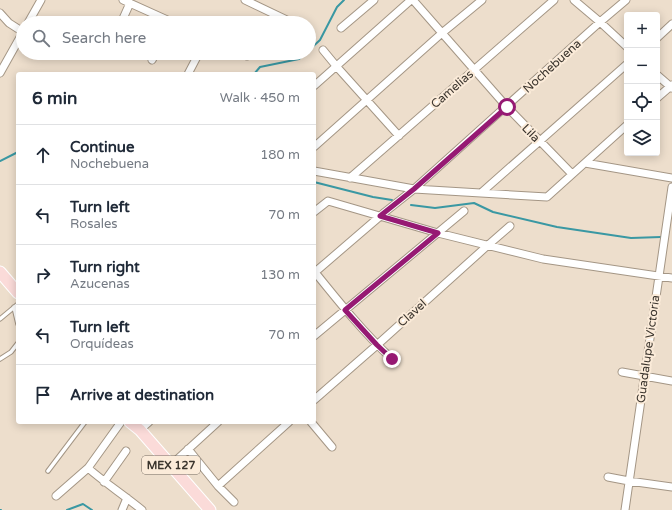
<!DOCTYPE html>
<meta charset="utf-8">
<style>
:root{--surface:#fff;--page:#f6f6f7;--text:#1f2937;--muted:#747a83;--line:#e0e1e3}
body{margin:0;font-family:"Varela Round",sans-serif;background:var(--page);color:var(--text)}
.controls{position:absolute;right:12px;top:12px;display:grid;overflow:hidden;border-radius:4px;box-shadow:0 2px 10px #0003}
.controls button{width:36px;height:36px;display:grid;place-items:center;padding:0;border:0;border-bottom:1px solid var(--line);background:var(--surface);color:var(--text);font:20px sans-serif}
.stop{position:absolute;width:12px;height:12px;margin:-9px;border:3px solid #961973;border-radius:50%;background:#fff}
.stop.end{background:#961973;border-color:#fff;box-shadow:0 1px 4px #0008}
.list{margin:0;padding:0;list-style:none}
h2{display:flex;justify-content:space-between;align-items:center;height:52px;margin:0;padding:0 16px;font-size:17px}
h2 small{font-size:13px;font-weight:400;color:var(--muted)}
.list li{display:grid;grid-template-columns:26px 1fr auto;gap:12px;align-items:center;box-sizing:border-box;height:60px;padding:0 16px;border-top:1px solid var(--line)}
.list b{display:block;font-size:15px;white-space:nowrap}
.list p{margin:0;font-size:13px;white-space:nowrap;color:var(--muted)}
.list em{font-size:13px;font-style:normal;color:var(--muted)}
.icon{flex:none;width:22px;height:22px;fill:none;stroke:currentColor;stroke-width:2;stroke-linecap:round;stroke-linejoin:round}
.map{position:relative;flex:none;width:672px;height:510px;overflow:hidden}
.search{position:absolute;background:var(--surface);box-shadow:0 2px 10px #0003;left:16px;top:16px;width:300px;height:44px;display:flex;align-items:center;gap:10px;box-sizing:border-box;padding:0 14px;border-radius:22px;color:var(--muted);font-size:15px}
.panel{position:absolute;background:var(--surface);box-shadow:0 2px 10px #0003;left:16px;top:72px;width:300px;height:352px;border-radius:4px}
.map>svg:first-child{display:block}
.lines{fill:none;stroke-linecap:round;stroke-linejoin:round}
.stream{stroke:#3a98a3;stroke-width:2}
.service-casing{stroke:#a49685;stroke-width:5.5}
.minor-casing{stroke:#a49685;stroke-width:9}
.primary-casing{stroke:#fff;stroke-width:13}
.service{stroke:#fff;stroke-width:3.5}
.minor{stroke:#fff;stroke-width:7}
.primary{stroke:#fbdbd9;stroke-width:11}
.route{stroke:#961973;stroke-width:5}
.labels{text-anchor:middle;stroke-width:4;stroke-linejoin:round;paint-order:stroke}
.shield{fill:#fbebd9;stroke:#746b61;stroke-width:1}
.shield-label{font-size:11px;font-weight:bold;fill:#3a342d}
.street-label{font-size:12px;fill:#3a342d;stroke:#fbebd9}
</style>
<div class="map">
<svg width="672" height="510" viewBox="0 0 672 510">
<rect width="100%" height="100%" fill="#eddecc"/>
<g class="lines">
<path class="stream" d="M309,50L320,40L337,7L344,0
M254,74L260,67L299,59L305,53
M0,161L18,152
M314,182L373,197L392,200
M411,205L435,208L474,203L493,212L557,227L631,238L661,237
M0,510H1
M67,510L83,504L92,510"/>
<g class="service-casing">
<path id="service" d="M14,307L18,324
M0,319L18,304
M0,359L11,352L18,343
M48,471L85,422"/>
</g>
<g class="minor-casing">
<path id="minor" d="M123,0L174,23
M245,0L293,23
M413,0L507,107L572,174
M574,0L600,22L627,47
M0,13L9,23L23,32
M28,23L41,0
M121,23L130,3
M341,28L374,0
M657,38L672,24
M323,50L337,67L399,136
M240,53L247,56
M152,60L156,53
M0,73L23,32
M188,74L199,53
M657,75L672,88
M314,86L411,0
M657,98L672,85
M314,147L442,33L482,0
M585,163L672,178
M314,171L414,189L547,197L627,125
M350,178L554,0
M482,192L627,64
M314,212L328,201L438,233L543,259L672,278
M314,271C339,302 363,332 392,359
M314,273L385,212L414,189L600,22L626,0
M314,336L464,211
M622,372L672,381
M314,400L377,345L487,246L510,226
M311,422L332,447
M140,430L149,422
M188,449L218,486L234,502
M171,465L218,422
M88,468C105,483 124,495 142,510
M608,477L629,481L672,487
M104,482L126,451
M218,486L289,422
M56,496L88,468L121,422
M122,510L127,498
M625,510L672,187"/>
</g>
<g class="primary-casing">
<path id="primary" d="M0,272L18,293
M130,422L140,430L210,510"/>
</g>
<use href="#service" class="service"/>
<use href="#minor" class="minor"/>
<use href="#primary" class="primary"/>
</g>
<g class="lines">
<path class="route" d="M392,359L377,345L345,310L438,233L380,216L414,189L507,107"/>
</g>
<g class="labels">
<rect class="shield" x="142" y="456" width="58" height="18" rx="3"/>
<g class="shield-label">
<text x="171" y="469">MEX 127</text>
</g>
<g class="street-label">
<text transform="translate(552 66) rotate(-42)" y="4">Nochebuena</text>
<text transform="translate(452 89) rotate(-41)" y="4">Camelias</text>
<text transform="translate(531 133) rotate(46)" y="4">Lila</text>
<text transform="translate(412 313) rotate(-42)" y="4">Clavel</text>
<text transform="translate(648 349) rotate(-82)" y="4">Guadalupe Victoria</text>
</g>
</g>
</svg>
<div class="controls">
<button>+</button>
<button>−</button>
<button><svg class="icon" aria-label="locate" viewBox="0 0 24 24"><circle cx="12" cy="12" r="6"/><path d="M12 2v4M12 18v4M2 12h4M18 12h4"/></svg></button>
<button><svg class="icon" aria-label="layers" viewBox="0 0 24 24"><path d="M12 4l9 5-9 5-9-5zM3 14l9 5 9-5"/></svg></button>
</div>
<div class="stop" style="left:507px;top:107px"></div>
<div class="stop end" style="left:392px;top:359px"></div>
<div class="search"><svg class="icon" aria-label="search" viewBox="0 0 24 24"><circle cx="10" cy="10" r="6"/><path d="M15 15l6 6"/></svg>Search here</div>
<section class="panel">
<h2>6 min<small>Walk · 450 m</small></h2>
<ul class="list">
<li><svg class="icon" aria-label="ahead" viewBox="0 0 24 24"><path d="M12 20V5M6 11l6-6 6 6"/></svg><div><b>Continue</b><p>Nochebuena</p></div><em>180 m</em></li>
<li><svg class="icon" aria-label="left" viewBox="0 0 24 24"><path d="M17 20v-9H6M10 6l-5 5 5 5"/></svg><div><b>Turn left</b><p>Rosales</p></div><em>70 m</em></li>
<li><svg class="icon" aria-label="right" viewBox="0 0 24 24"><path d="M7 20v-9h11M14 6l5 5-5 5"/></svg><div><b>Turn right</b><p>Azucenas</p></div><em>130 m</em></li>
<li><svg class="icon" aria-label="left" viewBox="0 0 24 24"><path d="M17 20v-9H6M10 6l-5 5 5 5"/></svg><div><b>Turn left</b><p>Orquídeas</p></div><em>70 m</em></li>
<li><svg class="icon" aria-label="arrive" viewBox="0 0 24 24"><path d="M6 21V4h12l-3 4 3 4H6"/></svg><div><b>Arrive at destination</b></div></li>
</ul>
</section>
</div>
